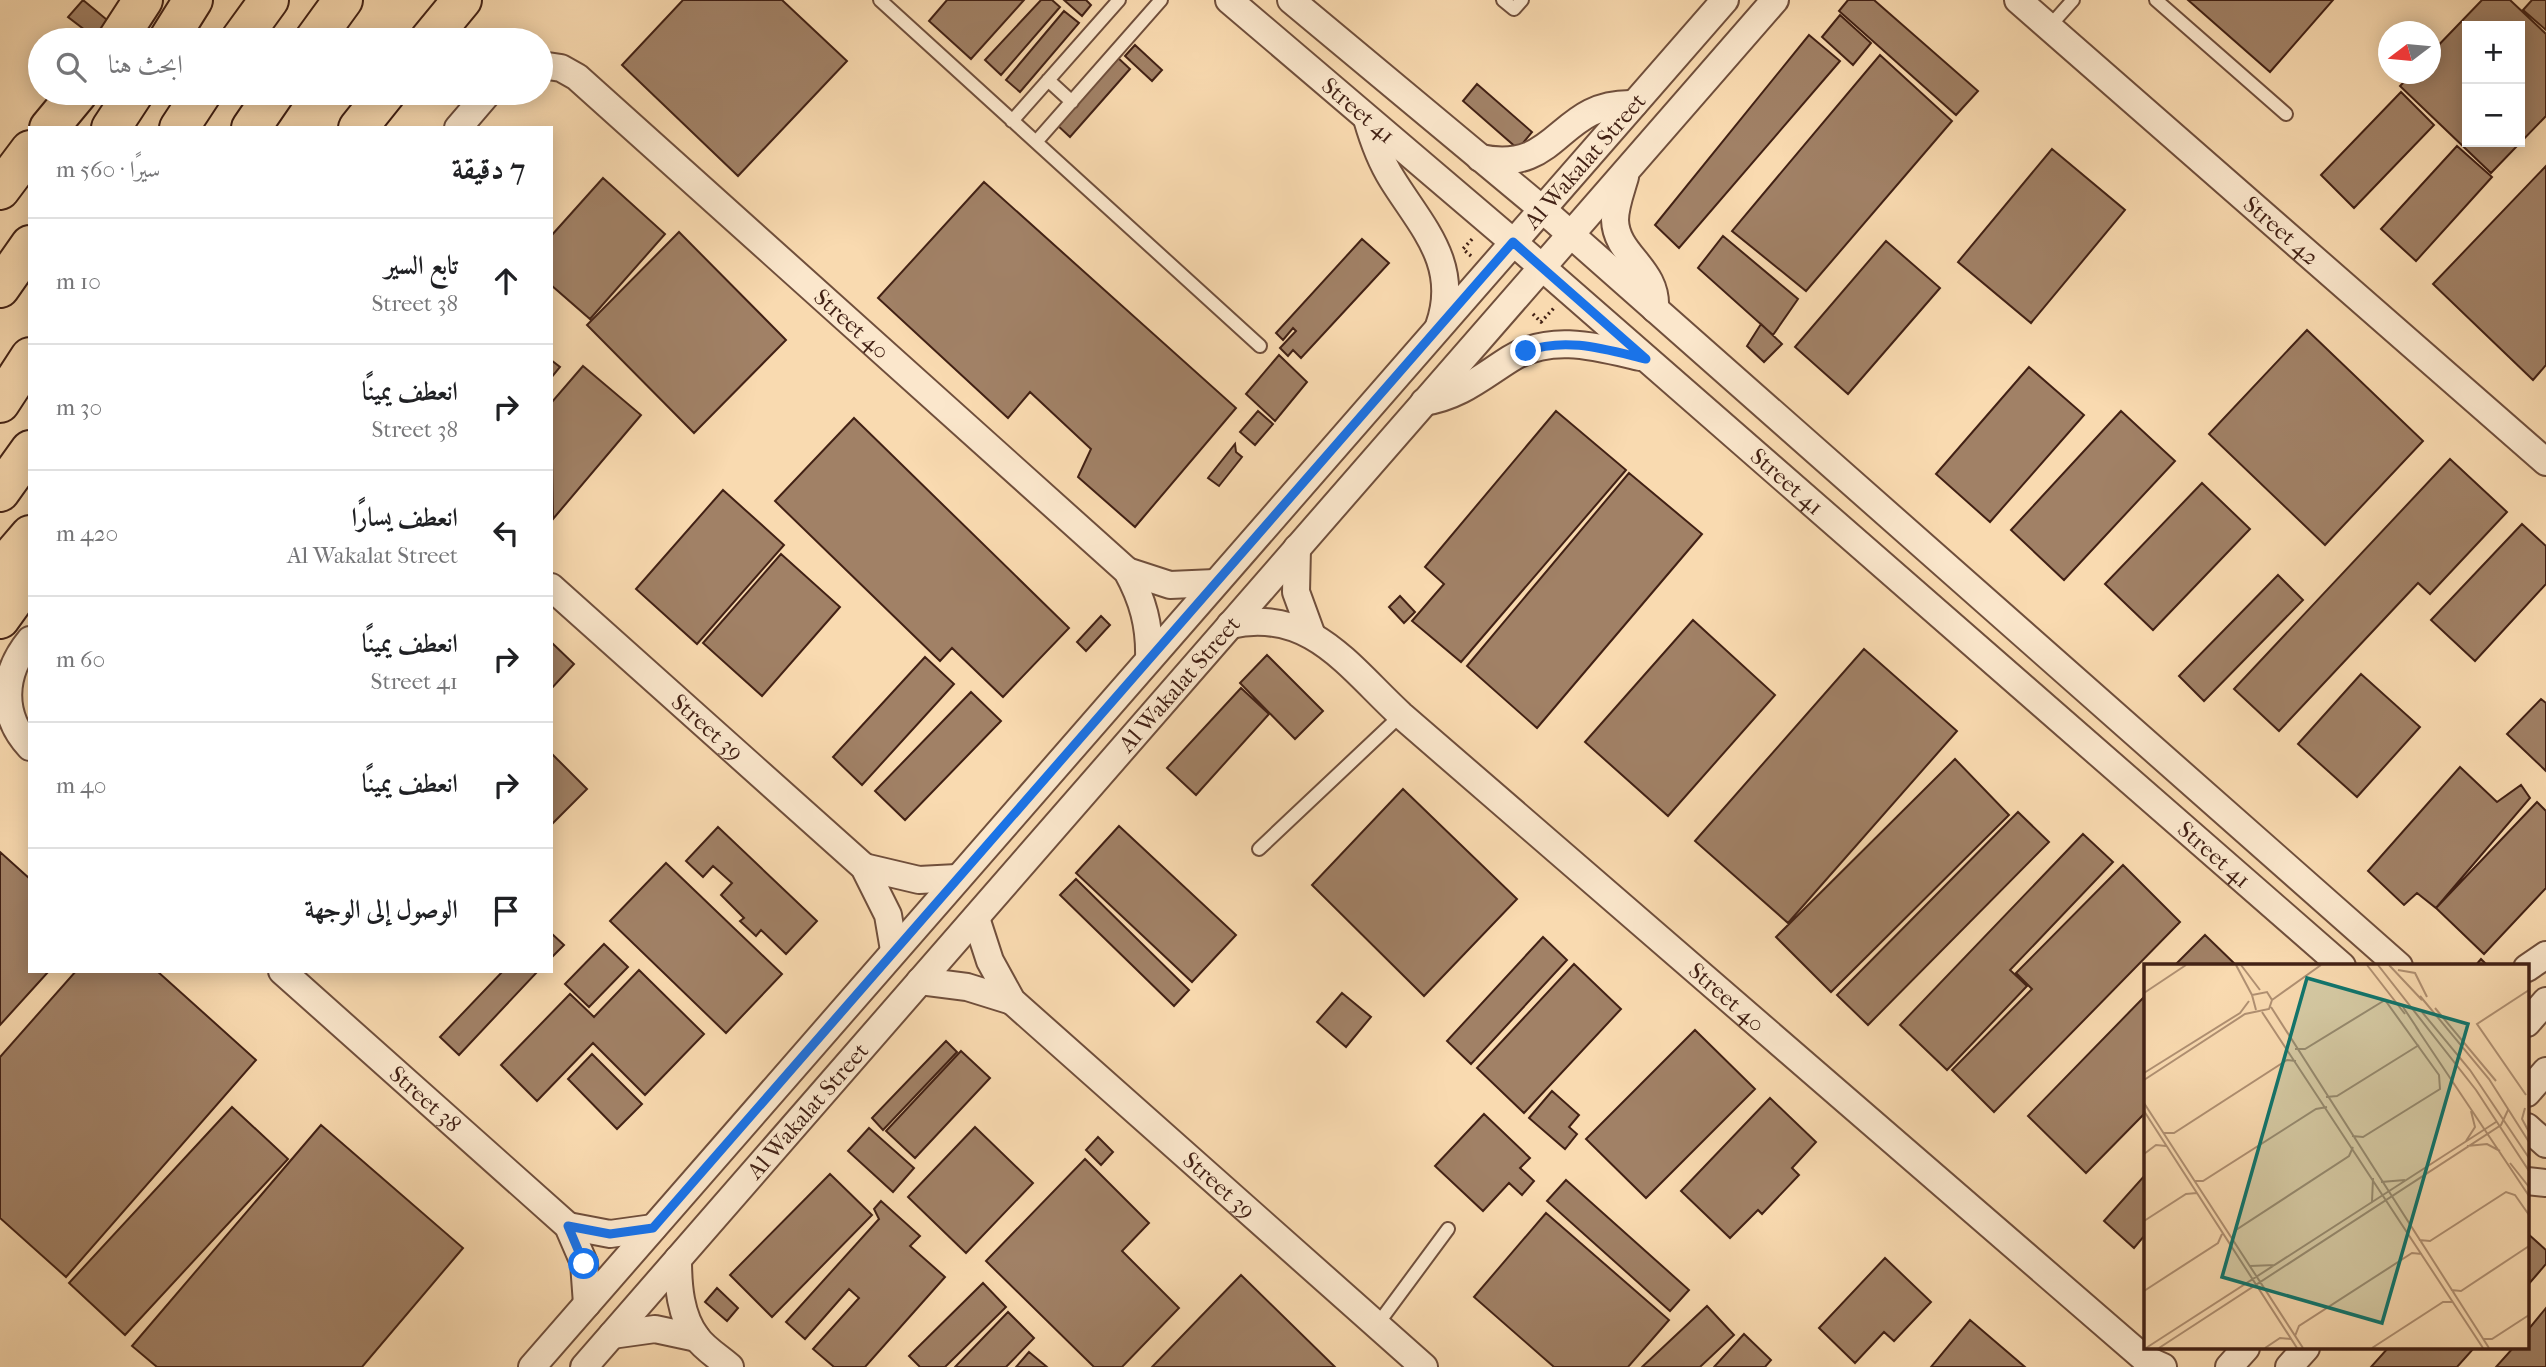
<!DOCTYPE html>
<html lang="ar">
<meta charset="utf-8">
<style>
:root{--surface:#fff;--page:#f2f2f2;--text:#202124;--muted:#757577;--line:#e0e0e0}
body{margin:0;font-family:"IM FELL French Canon",Amiri,serif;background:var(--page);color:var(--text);direction:rtl}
.controls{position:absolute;right:21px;top:21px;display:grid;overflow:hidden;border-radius:0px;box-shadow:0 4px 18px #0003}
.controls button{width:63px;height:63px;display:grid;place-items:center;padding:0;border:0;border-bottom:2px solid var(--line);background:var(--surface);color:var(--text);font:35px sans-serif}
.compass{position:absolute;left:2378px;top:21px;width:63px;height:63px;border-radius:50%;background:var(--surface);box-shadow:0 4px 18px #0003;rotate:254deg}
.stop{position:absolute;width:21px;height:21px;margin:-16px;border:5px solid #1a73e8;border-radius:50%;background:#fff}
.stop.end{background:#1a73e8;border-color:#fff;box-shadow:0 2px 7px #0008}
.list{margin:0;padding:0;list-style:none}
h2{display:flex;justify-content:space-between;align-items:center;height:91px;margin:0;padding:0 28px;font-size:30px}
h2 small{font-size:23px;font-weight:400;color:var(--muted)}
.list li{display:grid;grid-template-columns:46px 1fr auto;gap:21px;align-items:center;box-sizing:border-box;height:126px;padding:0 28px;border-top:2px solid var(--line)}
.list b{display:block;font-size:26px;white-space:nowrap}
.list p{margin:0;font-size:23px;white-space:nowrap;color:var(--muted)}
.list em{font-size:23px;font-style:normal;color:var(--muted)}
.icon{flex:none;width:38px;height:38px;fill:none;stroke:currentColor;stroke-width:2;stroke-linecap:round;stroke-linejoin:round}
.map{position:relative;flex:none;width:2546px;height:1367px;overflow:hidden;direction:ltr}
.search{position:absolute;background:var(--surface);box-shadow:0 4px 18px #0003;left:28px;top:28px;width:525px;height:77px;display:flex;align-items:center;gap:18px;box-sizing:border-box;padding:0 24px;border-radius:38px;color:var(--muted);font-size:26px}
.panel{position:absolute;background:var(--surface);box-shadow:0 4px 18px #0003;left:28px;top:126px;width:525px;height:847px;border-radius:0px;direction:rtl}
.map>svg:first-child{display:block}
.building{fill:#a18166;stroke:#422115;stroke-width:2;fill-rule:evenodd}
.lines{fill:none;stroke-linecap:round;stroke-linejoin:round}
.service-casing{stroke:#704f3c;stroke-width:16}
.minor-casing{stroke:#704f3c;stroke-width:30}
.primary-casing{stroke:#422115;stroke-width:42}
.trunk-casing{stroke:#422115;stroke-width:42}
.path{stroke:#422115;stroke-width:3.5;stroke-dasharray:2 3.5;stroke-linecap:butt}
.service{stroke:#fbe7cc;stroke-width:12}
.minor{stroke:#fbe7cc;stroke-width:26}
.primary{stroke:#f9dab0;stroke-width:38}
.trunk{stroke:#f9dab0;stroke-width:38}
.route{stroke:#1a73e8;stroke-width:9}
.labels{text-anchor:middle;stroke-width:5;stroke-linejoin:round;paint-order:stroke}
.street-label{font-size:23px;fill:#422115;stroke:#fbe7cc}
.inset-road{fill:none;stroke:#b09072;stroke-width:2}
.view{fill:#0f766e;fill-opacity:0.15;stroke:#0f766e;stroke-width:3.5}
.inset-edge{fill:none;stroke:#422115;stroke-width:3.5}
</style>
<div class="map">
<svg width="2546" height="1367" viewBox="0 0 2546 1367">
<rect width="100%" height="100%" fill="#f9dab0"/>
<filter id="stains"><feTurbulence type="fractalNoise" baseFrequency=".00286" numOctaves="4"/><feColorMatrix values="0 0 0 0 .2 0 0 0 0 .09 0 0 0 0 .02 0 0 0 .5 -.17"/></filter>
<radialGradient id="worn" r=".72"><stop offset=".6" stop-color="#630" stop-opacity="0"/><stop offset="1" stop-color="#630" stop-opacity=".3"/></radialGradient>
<path class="building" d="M83,0L112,24L98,40L68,17Z
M683,0H782L847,61L738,176L622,65Z
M947,0H1024L971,59L929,21Z
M1041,0H1052L1060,7L1001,75L985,60Z
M1064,0H1086L1091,5L1082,16Z
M1848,0H1874L1978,91L1956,115L1839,11Z
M2188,0H2333L2270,72Z
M2482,0H2510L2546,34V116L2491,173L2400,86L2412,74H2430V54ZM2467,26H2520V142H2467Z
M2532,0H2546V30L2523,10Z
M1064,11L1079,23L1020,92L1006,80Z
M1840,15L1871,43L1853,65L1822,37Z
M1809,35L1840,61L1679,248L1655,225Z
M1135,45L1162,70L1152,81L1125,56Z
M1880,55L1952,121L1806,291L1732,231Z
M1116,56L1130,69L1070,137L1056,124Z
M1477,84L1532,132L1518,149L1463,101Z
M2401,92L2434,125L2354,208L2321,175Z
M2457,146L2492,177L2416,261L2381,229Z
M2052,149L2125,210L2031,323L1958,262Z
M2546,166V365L2533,380L2433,284Z
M603,178L665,234L590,319L551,285V236Z
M984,182L1236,408L1135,527L1078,477L1091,449L1030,392L1008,418L878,298Z
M679,232L786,340L694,433L587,325Z
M1723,236L1798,299L1773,335L1698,268Z
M1362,239L1389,263L1301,358L1293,350L1288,356L1280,348L1296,331L1293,328L1283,340L1276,333Z
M1886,241L1940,288L1848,394L1795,347Z
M1761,324L1782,344L1764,362L1747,346Z
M2307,330L2423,441L2325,545L2209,434Z
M1279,355L1307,382L1275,421L1246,394Z
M551,360L560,367L551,378Z
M583,366L641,415L553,519L551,403Z
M2029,367L2084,415L1990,522L1936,474Z
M1258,411L1273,424L1255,445L1240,432Z
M1556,411L1626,470L1461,662L1412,621L1444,584L1425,567Z
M2121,411L2175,461L2064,580L2011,530Z
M854,418L1069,628L1003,697L952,648L940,661L775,501Z
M1235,444L1236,452L1242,457L1219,486L1208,478Z
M2450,459L2507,512L2430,594L2418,583L2279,731L2234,689Z
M1629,473L1702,534L1537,728L1467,666Z
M2202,483L2250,529L2153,630L2105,584Z
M723,490L784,545L697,644L636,589Z
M2522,524L2546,546V584L2475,661L2431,620Z
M781,554L840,607L762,696L703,643Z
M2278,575L2303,600L2204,701L2179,676Z
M1400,596L1415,612L1404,623L1389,607Z
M1101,616L1110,625L1086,651L1077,642Z
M1693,620L1775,695L1668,816L1585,742Z
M551,642L574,664L551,689Z
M1864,649L1957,731L1788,923L1695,841Z
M1267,655L1323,711L1295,739L1240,683Z
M925,657L954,684L862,785L833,757Z
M2361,674L2420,727L2357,797L2298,744Z
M1241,688L1269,714L1196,795L1167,768Z
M971,692L1001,721L905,820L875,791Z
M2541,699L2546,703V771L2507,734Z
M551,753L587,789L551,825Z
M1955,759L2009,815L1831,992L1776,937Z
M2460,767L2497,802L2521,785L2530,798L2436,908L2417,893L2404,905L2368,871Z
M1403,789L1517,899L1424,996L1312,885Z
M2537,802L2546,811V888L2484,954L2436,908Z
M2018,812L2049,842L1868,1025L1837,995Z
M1119,826L1236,935L1192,982L1076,873Z
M718,827L817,921L786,954L761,930L756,936L740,921L744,918L721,895L732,883L713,866L703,877L686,861Z
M2083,834L2113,862L2010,970L2027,986L1947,1070L1900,1025Z
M0,852L30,879V971H49L0,1025Z
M666,863L782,974L726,1033L610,921Z
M2123,865L2180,922L1994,1112L1952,1070L2032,989L2016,973Z
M1076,879L1189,990L1174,1006L1060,895Z
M551,933L564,945L551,958Z
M2205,935L2237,966H2174Z
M1543,937L1567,960L1471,1064L1447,1041Z
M604,944L628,967L589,1007L565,984Z
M2481,959L2488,966H2475Z
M1574,964L1621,1009L1524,1113L1477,1068Z
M639,970L704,1034L645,1095L593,1043L537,1101L501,1065L570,994L594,1017Z
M76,971H157L256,1060L66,1277L0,1218V1057Z
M503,971H538L459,1055L440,1037Z
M1342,993L1371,1017L1346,1047L1317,1022Z
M2145,996V1113L2086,1173L2028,1116Z
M1695,1030L1755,1089L1646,1198L1586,1139Z
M946,1041L957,1052L883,1130L872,1118Z
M961,1051L990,1078L915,1158L886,1131Z
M592,1054L642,1104L617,1129L568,1079Z
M1552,1091L1579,1115L1569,1127L1577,1134L1565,1149L1529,1118Z
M1770,1098L1816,1142L1792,1168L1799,1175L1762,1214L1758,1210L1730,1238L1681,1191Z
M232,1107L288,1159L125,1335L69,1283Z
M1484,1114L1530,1158L1520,1168L1534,1181L1522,1195L1509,1183L1483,1211L1435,1166Z
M321,1125L463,1248L362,1367H157L132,1346Z
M975,1127L1033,1183L966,1253L908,1197Z
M869,1128L914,1168L893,1192L848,1151Z
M1098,1137L1113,1152L1101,1165L1086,1150Z
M1085,1159L1149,1223L1122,1251L1179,1308L1122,1367H1094L986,1261Z
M830,1174L872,1215L772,1317L730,1275Z
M2145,1175V1235L2134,1248L2104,1221Z
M1566,1180L1689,1290L1670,1311L1547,1201Z
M881,1201L920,1236L910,1246L945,1277L865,1367H834L813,1349L859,1298L849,1289L805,1339L786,1322L879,1219L874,1209Z
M1546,1213L1669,1320L1628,1367H1554L1474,1297Z
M2527,1233L2546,1250V1264L2527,1286Z
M1885,1258L1931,1302L1894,1341L1884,1332L1855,1363L1819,1328Z
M1241,1275L1335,1367H1152Z
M983,1283L1006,1307L945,1367H920L909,1356Z
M717,1288L738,1308L727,1321L705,1302Z
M1707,1306L1734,1335L1700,1367H1642Z
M2546,1308V1367H2496L2513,1348H2527V1331Z
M1008,1312L1034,1338L1006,1367H955Z
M1970,1320L2025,1367H1931Z
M1744,1334L1771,1360L1765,1367H1714Z
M2388,1348H2474L2457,1367H2371Z
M1029,1352L1047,1367H1016Z"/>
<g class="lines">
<g class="service-casing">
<path id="service" d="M880,0L1260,346
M1503,0L1514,9L1522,0
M2156,0L2286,114
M2049,27L2073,0
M1048,80L1072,102
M1012,121L1119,0
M1036,142L1161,0
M1259,849L1401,715
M1377,1325L1448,1229"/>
</g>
<g class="minor-casing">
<g id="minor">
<path id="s1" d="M1229,0L1513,242L2342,966"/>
<path d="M1291,0L1542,209L2399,966"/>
<path id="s2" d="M2018,0L2546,462"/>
<path id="s3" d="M541,65L561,68L577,77L1127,571C1143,600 1150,626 1149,659"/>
<path d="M1367,119C1373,140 1380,160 1392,179C1421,226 1461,264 1439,326"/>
<path d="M458,128L488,93"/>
<path d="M1480,158C1560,175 1557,101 1634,104"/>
<path d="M1625,177C1621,191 1615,206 1615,220C1616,256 1658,268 1655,309"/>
<path d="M1424,402C1460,396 1480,378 1510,359C1551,333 1597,347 1640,357"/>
<path d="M1297,548L1296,592L1311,633"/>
<path d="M1127,571L1170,585L1215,583"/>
<path id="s4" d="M551,587L864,867L888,915L894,950"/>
<path id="s5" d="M1230,625C1310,607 1348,666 1401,715L2145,1359L2163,1367"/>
<path d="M30,640C2,674 0,715 30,747"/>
<path d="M864,867L919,880L957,878"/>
<path id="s6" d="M976,918L990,961L1012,1001L1424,1367"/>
<path d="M2527,968L2546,955"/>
<path id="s7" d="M282,971L568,1226L584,1263L587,1304"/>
<path d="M920,981L967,987L1012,1001"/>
<path d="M2527,1023L2546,1001"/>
<path d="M2527,1093L2546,1071"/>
<path d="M2527,1127L2546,1144"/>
<path d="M2527,1181L2546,1183"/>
<path d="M568,1226L610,1234L653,1228"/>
<path d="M678,1259C678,1285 680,1316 697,1338C705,1349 720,1358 730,1367"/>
<path d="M612,1335L655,1329L697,1338"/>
<path id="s8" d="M532,1367L1725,0"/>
<path id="s9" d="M584,1367L1775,0"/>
<path d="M2229,1367L2246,1348"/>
<path d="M2289,1367L2306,1348"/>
</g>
</g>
<g class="primary-casing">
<path id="primary" d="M117,40L143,0
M168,40L193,0
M429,40L462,0
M49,128L78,93
M111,128L134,93
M358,128L386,93
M0,190L30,150
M0,288L30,245
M0,619L30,577"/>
</g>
<g class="trunk-casing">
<path id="trunk" d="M240,40L269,0
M314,40L343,0
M179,128L202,93
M251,128L275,93
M0,403L30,357
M0,492L30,450
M0,570L30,535"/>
</g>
<path class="path" d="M1471,256L1463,249L1474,237
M1533,314L1541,322L1554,308"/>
<use href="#service" class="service"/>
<use href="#minor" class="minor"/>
<use href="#primary" class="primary"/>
<use href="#trunk" class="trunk"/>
</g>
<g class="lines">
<path class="route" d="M584,1264L568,1226L610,1234L653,1228L1513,242L1646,359C1604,349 1567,337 1526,351"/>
</g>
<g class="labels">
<g class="street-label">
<text dy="8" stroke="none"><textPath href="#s1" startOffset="170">Street 41</textPath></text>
<text dy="8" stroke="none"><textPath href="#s8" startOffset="1601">Al Wakalat Street</textPath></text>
<text dy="8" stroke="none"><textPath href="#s2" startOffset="350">Street 42</textPath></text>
<text dy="8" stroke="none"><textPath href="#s3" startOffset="408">Street 40</textPath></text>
<text dy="8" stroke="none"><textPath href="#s1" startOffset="737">Street 41</textPath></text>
<text dy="8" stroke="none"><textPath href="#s9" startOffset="906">Al Wakalat Street</textPath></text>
<text dy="8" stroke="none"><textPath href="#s4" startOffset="210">Street 39</textPath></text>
<text dy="8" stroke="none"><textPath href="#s1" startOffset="1304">Street 41</textPath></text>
<text dy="8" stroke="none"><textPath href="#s5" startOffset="635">Street 40</textPath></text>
<text dy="8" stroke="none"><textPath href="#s7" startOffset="192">Street 38</textPath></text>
<text dy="8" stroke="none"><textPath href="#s9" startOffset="340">Al Wakalat Street</textPath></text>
<text dy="8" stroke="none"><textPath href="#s6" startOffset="368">Street 39</textPath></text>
</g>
</g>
<g transform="translate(2144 964)">
<rect width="385" height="385" fill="#f9dab0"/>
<path class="inset-road" d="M92,1L108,31M97,1L116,26M223,1L261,50M234,1L332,126L385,207M245,1L278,36M254,6L271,9L283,33M0,29L42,1M276,32L345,115L385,178M128,36L177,1M127,43L345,384M259,43L275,67M291,44L352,117M118,48L339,384M278,48L326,106L385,194M272,63L385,232M151,85H161L241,36L295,111L296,125L219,173L208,172M0,109L96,49L105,37M0,116L101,50L125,45L128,36L123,28L108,31L112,46M382,131L333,60L385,26M182,133L193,132L275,81M0,139L159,384M381,144L378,155L385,168M0,147L153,384M20,169H30L143,96L152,97M322,177L331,163L327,147M323,182L343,180L356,187M0,190L12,181L22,182M366,199L385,223M50,217H59L172,145L183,143M237,218L261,216M228,238L229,214M0,257L42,230L53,229M88,274L92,266L205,192L209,183M275,276L286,277L362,228L371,231L385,251M106,302L131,301M307,326L317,327L385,282M0,327L74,279L78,270M151,372L155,362L268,289L278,290M339,375H348L385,351M2,384L352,158M15,384L357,161L364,146M121,384L136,374L147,375M228,384L299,338H309"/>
<path class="view" d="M163,14L324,60L238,359L78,313Z"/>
<rect width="385" height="385" class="inset-edge"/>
</g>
<rect width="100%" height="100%" filter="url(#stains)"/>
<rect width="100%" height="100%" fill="url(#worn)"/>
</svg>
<div class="controls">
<button>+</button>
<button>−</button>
</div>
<svg class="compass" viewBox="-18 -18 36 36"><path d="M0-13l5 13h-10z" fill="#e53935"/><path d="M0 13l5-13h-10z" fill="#757577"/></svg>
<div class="stop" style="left:584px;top:1264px"></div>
<div class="stop end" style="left:1526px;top:351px"></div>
<div class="search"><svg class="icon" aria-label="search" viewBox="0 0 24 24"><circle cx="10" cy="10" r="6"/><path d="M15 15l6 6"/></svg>ابحث هنا</div>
<section class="panel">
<h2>7 دقيقة<small>سيرًا · 560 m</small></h2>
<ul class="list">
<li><svg class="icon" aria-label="ahead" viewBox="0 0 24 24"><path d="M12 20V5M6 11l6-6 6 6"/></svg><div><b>تابع السير</b><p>Street 38</p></div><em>10 m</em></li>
<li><svg class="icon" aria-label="right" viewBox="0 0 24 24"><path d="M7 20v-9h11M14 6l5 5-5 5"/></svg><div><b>انعطف يمينًا</b><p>Street 38</p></div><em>30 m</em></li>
<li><svg class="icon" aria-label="left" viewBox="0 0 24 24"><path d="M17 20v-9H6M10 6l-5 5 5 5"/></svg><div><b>انعطف يسارًا</b><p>Al Wakalat Street</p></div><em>420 m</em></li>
<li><svg class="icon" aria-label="right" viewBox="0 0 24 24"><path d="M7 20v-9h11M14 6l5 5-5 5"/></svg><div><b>انعطف يمينًا</b><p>Street 41</p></div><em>60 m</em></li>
<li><svg class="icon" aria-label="right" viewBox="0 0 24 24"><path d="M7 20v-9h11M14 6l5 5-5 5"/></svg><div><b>انعطف يمينًا</b></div><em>40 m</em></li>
<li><svg class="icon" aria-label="arrive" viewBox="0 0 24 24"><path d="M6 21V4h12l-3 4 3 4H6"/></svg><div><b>الوصول إلى الوجهة</b></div></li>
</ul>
</section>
</div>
